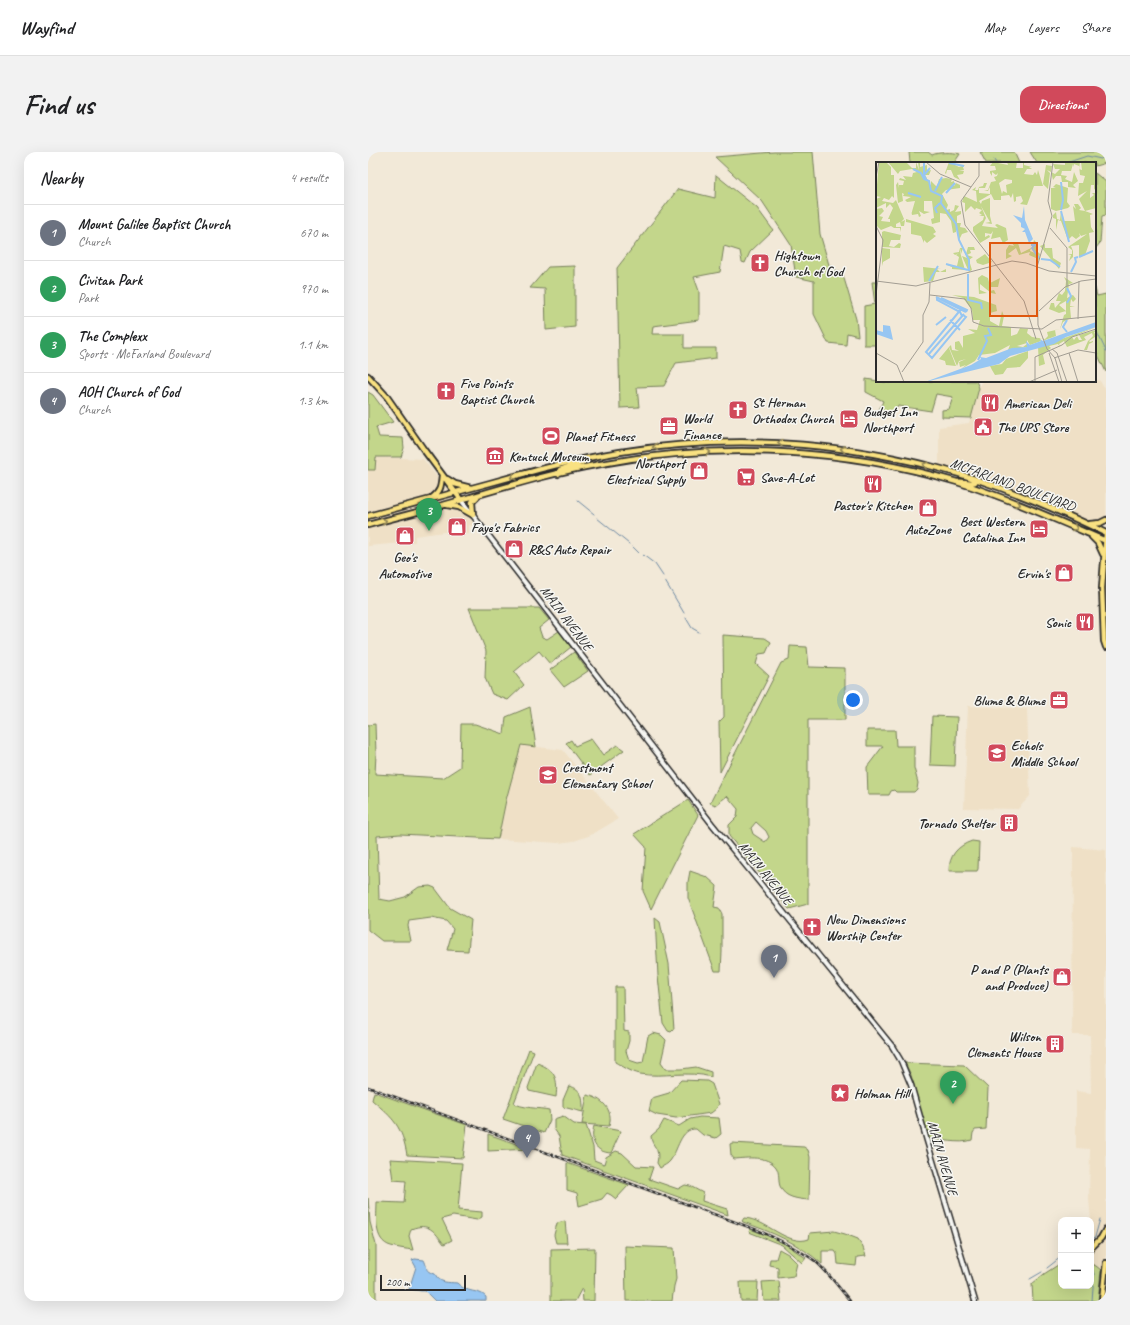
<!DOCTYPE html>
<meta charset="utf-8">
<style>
:root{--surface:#fff;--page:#f2f2f2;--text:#202124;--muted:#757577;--line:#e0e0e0;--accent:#d1495b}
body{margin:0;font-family:Caveat,sans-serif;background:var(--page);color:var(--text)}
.controls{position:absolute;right:12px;bottom:12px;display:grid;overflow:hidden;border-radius:8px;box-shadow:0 4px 16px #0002}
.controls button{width:36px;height:36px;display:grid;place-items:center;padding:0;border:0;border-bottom:1px solid var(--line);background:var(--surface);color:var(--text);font:20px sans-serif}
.scale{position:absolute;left:12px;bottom:10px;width:86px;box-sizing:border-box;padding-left:4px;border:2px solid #2b2b2b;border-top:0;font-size:11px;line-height:14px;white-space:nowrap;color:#2b2b2b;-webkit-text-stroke:3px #f6f6f2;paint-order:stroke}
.you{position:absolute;left:485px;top:548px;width:14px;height:14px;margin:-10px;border:3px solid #fff;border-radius:50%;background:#1a73e8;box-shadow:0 0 0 6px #1a73e833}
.badge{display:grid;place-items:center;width:26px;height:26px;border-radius:50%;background:var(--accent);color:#fff;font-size:13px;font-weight:700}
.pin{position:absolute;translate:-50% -33px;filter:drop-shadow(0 1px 2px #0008)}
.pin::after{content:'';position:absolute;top:21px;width:14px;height:12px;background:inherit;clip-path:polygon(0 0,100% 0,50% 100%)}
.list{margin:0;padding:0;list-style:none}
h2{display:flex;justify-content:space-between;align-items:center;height:52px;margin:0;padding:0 16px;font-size:17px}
h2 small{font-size:13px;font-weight:400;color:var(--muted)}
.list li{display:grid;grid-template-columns:26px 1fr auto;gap:12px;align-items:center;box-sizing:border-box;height:56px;padding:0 16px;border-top:1px solid var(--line)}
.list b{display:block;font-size:15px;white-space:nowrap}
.list p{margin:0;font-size:13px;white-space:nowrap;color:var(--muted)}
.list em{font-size:13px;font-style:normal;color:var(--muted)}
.map{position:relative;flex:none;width:738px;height:1149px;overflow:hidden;border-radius:12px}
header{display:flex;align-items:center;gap:24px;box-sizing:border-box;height:56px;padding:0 20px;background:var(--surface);border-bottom:1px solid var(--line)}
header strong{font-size:19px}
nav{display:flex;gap:22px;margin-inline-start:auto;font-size:14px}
.intro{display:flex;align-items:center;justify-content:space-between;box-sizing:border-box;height:96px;padding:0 24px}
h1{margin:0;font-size:28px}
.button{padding:10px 18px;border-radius:12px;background:var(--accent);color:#fff;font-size:14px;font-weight:700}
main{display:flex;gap:24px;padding:0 24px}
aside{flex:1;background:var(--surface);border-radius:12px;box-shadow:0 4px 16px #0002}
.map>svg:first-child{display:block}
.built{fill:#efe0c6}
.green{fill:#c3d68b;stroke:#77805b;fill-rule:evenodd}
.water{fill:#97c6f2;stroke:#6c88a2}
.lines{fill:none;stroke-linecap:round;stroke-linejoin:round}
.stream{stroke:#6c88a2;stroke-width:1}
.secondary-casing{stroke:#2b2b2b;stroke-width:7}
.trunk-casing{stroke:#2b2b2b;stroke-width:8}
.secondary{stroke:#f6f6f2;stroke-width:4}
.trunk{stroke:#f9e181;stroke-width:4.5}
.rail-casing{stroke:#2b2b2b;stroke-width:2.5}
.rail{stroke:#f6f6f2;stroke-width:1;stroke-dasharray:3;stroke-linecap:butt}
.oneway{stroke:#928656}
.labels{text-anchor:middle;stroke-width:3;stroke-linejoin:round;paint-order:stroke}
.poi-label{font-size:14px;font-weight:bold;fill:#2b2b2b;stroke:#f6f6f2;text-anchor:start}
.street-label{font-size:14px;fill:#2b2b2b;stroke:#f6f6f2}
.inset-river{fill:none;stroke:#97c6f2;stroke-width:2}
.inset-road{fill:none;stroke:#a29d93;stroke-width:1}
.view{fill:#df570e;fill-opacity:0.15;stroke:#df570e;stroke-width:2}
.inset-edge{fill:none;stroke:#2b2b2b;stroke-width:2}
</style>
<header>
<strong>Wayfind</strong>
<nav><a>Map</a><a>Layers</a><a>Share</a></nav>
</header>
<div class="intro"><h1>Find us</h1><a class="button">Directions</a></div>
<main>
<aside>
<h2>Nearby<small>4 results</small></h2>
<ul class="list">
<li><span class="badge" style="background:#6b7280">1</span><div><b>Mount Galilee Baptist Church</b><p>Church</p></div><em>670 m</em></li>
<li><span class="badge" style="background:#2e9e5b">2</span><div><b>Civitan Park</b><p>Park</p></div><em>970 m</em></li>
<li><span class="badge" style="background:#2e9e5b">3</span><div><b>The Complexx</b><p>Sports · McFarland Boulevard</p></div><em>1.1 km</em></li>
<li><span class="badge" style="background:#6b7280">4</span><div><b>AOH Church of God</b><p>Church</p></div><em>1.3 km</em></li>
</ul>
</aside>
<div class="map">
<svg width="738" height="1149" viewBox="0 0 738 1149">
<rect width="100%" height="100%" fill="#f2e9d8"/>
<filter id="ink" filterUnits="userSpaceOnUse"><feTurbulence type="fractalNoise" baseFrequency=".025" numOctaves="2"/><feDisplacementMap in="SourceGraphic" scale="8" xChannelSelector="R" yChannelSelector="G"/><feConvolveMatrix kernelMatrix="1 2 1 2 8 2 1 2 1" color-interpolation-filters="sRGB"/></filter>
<g filter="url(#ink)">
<path class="built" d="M727,227L732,229L738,239V367L730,371L715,370L666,349L571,316V275L601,271L613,229H727Z
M8,305L55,307L109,375L101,373V382L76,380L47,384V390L0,394V318H7Z
M600,554L659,557L662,644L650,657L596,656Z
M153,593L195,598L250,667L223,683L206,689L190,691L130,687L138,648Z
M705,695L738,698V1149H730L733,1118L723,1112V1068L721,1048L722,997L708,996V939L723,941L722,883H704Z"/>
<path class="green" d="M406,0H445L452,82L461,113L475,123L488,167L490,184L479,181L478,193L460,191L446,162V129L428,125L423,93L394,49L347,5Z
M541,0H560L564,3C570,0 585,0 592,2L586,11H542Z
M612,0H646L651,11H618Z
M662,0H738V11L727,14V11H669Z
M727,21L738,30V63L734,64L732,91L727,97Z
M348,23L389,56L405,78L382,100L377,111L374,110L372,99L356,94L352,120L326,125L331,139V168L285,174L284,182H316V196H348V206L308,211L296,234L269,235L271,255L252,256L249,116L310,37L347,46Z
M207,114V175L178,178L177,137L162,136L180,115Z
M504,130H509V193H496V154L507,152Z
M727,136L729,144L738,142V220L727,197Z
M498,227L522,231L523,229H608L611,236L603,266L574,265V258L581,257L585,245L568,242L563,259L530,254L523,264L511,258L515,249L498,240Z
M0,240L5,243L25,270L8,275L11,285L35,286L36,296L33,305H8L7,318H0Z
M101,456H171L181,468L171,476L174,485L179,487L191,479L203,495L182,512L171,499L146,520L156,533L140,548L124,542L117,526L118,499Z
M355,483L397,486L403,490L398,501L391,502L388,512L401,524L352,620L351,570L356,565Z
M422,494L439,495L441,515L477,516V568H440V752L421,757L361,684V673L369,665L370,657L359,644L348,653L342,651L413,511L421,508ZM388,670L398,679L401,685L397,690L385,682L383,676Z
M206,500L220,519L196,535L182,518Z
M162,555L168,595L153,593L138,648L130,687L32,682L9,684L11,747L22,749L37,745L51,735L62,734L67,736L82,756L103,768L100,799L79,798L85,777L78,769L63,766L41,769L40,774L43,789H14L0,778V573L7,572L8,602L7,622L75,626L92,615L93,572H107L136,582L138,565Z
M564,564L589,565L587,614L562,613Z
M499,578H527L528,594H546V616L550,631L549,637L546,640H528L526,638L523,639L521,643H500L499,615L515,594H499Z
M223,587L235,603L249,593L256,598L222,623L198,591L203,588L207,594Z
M320,648L330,663L283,757L275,739L278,695L266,682Z
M604,689L611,690L610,717L609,719H581C581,704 589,694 604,689Z
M322,719L339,725L349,734L346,755L351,756L354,762V800L353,819H347L320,746V730Z
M287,766L292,770L301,812L306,877L303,880L300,879L295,871L290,824Z
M247,835H255L256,879L261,880V889L258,899L261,908L270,911L275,910L280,884L285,881L293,883L298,888L293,910L298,917H313L328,915L343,920V925C320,918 295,926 272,922C263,920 254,914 247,910Z
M161,897L166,899L146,951C152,956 172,956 181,958L182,968L176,981L135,967Z
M169,911C188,918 190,927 188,945L161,939L160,936Z
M537,911L596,913L620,936L618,977L607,978L605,981L604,988C590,993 575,986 561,989L543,923Z
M313,928L339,929L344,932L351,952L348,957L343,961L308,966L289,963L281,959L284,946L301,941Z
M201,934C215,937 215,947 215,960L195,955V948Z
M6,940L99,973L95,1006L39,1003C34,974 26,967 4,948Z
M219,943C234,946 246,958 241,974L214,972Z
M195,964L206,972L218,973L225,995L226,1008L236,1012L238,1005L248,999L254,1001L268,1014L285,1015L281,1027L310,1037L317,1033L322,1034L335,1041L334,1049L359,1057L360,1063L194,1003L191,984L186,977V967Z
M332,965L351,966L353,982L348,986L335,983L328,977C312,976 310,999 302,1009C300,1012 295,1014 292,1016L289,1011C293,995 283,995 283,984L291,977L296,968L311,974L322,967Z
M226,974L253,979L243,1001C227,1000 222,989 226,974Z
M120,982L162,997L120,999Z
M364,991L436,995L440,998L442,1005L441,1048C430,1047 416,1046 412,1034C410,1029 412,1021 408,1015C399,1003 379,1006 366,1007L363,1003L362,992Z
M22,1007L94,1011L90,1058L114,1060V1065L109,1068L85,1064L74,1067L84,1088L76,1092C66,1079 61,1070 43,1077L41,1084L45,1098C38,1097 30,1096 23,1094C5,1089 9,1065 9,1050L36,1051L38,1029L25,1028Z
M199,1011L261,1033L248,1047L243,1043L239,1041L234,1047L211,1054L209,1041L199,1038Z
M0,1046L2,1070L8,1093V1149H0Z
M376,1066C398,1067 420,1095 441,1087L442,1081L466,1079L477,1082L490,1087L494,1093L498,1104L489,1105L488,1114L470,1112L469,1102L467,1099H454V1112C432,1092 404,1080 375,1070L374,1069Z
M197,1069L199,1091H188L186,1083L189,1071Z
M382,1077L413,1089L438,1106L434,1111L414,1093L381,1080Z
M257,1094L306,1096L308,1127L306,1134L304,1149H258Z
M227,1096L226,1149H215L214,1136L207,1149H183V1097Z
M411,1097L420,1102L429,1111L426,1124L410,1126V1115L401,1113L402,1107H408Z
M693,1111V1134H723V1112L728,1114L733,1118L730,1149H665L664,1132L676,1122Z
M411,1129L413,1149H396L394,1130Z
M372,1130H390L389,1149H373Z"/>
<path class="water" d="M47,1107L56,1108C61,1118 55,1118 67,1122C72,1132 80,1130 89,1131C99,1142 111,1137 118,1145V1149H67L57,1139H53L41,1137L48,1115L44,1108Z"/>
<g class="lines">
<path class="stream" d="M626,8L628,11
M698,11L719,4L733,7L738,3
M727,176L738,199
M210,349L226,362
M229,366L261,392
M265,395L271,401
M275,403L287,412L295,424
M297,429L316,461
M318,466L324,476L331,480
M723,1088L727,1085L732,1067
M723,1113L726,1122L724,1149
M679,1116L693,1105
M662,1127L674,1120"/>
<g class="secondary-casing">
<path id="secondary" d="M93,348L344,672L524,894L533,909L543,933L559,989L607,1149"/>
</g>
<g class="trunk-casing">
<path id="trunk" d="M0,224L19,245L56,298L93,348
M190,322L192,318L215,310L216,307
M79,327L87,332L103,336
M590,330C596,329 601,332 607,330L608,328
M64,346C73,339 73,334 74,323
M79,353L91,355L105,363
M105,363L104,350L109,345
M0,364C41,353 81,342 122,331C165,319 208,307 252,300C358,283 467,289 570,316C628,331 684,355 738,381
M722,372L732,371L738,368
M0,373C32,364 64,357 96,347C141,334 187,320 233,312C351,290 474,296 589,330C640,346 689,368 738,389
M738,382L734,436L736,489L738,495
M724,385L730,391L735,402
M723,1096L733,1086L738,1077
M734,1149L738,1111"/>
</g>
<use href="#secondary" class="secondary"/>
<use href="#trunk" class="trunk"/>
<g class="rail-casing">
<path id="rail" d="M0,935L389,1078C409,1087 429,1096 447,1109C460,1120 471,1136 482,1149"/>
</g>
<use href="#rail" class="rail"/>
</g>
<defs><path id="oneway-chevron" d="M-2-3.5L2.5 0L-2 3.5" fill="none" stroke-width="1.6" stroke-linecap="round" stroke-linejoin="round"/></defs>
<g class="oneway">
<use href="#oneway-chevron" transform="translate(412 291) rotate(-177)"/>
<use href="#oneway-chevron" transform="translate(287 295) rotate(174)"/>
<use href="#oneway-chevron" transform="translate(475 297) rotate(-172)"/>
<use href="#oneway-chevron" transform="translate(340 300) rotate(-3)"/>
<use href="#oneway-chevron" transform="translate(557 313) rotate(-166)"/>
<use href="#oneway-chevron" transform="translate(145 325) rotate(164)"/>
<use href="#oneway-chevron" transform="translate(650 352) rotate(21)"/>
<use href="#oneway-chevron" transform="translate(16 369) rotate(-16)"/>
<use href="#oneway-chevron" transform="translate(707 376) rotate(23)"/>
</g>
</g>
<defs>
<g id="church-square" transform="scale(1)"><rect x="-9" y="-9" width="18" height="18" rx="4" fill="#d1495b" stroke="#f6f6f2"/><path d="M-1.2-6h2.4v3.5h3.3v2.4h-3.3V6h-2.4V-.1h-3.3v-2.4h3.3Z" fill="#fff"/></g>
<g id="restaurant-square" transform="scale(1)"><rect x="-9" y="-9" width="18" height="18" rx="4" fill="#d1495b" stroke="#f6f6f2"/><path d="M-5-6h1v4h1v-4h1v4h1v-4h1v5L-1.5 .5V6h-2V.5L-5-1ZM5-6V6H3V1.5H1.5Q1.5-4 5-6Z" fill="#fff"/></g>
<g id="hotel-square" transform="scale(1)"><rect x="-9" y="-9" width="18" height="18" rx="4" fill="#d1495b" stroke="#f6f6f2"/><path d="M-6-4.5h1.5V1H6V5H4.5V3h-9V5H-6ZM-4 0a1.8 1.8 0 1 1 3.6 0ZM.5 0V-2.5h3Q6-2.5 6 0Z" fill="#fff"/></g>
<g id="office-square" transform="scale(1)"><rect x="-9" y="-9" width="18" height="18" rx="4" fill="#d1495b" stroke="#f6f6f2"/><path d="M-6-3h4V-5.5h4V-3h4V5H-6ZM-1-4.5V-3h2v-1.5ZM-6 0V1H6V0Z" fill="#fff"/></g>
<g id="civic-square" transform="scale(1)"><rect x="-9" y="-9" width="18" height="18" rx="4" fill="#d1495b" stroke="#f6f6f2"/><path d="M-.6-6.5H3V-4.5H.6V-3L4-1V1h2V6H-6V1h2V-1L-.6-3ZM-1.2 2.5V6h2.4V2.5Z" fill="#fff"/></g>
<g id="stadium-square" transform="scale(1)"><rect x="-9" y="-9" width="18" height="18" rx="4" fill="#d1495b" stroke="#f6f6f2"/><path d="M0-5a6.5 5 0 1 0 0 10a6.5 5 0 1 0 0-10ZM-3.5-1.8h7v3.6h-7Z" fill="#fff"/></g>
<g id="museum-square" transform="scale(1)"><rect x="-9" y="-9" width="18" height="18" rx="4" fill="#d1495b" stroke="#f6f6f2"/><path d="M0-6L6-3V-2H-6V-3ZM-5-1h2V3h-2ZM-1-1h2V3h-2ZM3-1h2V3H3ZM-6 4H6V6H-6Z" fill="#fff"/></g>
<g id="shop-square" transform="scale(1)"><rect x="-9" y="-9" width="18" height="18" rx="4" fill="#d1495b" stroke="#f6f6f2"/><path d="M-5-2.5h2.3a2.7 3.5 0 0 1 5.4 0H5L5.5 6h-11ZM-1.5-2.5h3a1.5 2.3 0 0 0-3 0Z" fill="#fff"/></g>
<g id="supermarket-square" transform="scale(1)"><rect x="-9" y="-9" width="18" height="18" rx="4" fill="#d1495b" stroke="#f6f6f2"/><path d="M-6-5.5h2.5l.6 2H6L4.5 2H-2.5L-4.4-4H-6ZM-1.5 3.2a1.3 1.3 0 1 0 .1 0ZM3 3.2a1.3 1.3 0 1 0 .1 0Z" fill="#fff"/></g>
<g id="school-square" transform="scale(1)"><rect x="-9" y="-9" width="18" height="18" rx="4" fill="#d1495b" stroke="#f6f6f2"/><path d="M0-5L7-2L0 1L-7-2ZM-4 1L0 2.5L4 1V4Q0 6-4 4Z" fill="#fff"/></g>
<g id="building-square" transform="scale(1)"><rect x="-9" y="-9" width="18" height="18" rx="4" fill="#d1495b" stroke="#f6f6f2"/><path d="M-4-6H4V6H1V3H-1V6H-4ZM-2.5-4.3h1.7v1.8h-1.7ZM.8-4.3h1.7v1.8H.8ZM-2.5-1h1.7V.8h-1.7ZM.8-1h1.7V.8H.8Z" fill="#fff"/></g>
<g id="sight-square" transform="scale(1)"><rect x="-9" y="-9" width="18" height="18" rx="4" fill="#d1495b" stroke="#f6f6f2"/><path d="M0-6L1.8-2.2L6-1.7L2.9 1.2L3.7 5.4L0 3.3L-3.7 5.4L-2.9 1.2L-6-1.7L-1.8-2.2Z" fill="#fff"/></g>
</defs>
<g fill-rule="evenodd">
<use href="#church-square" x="392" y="111"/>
<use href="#church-square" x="78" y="239"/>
<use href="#restaurant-square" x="622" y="251"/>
<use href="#church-square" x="370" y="258"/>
<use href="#hotel-square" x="481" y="267"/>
<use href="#office-square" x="301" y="274"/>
<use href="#civic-square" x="615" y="275"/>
<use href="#stadium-square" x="183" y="284"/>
<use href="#museum-square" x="127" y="304"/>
<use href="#shop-square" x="331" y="319"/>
<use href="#supermarket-square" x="378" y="325"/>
<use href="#restaurant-square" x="505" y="332"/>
<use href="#shop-square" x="560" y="356"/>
<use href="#shop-square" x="89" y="375"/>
<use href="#hotel-square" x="671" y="377"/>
<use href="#shop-square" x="37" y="384"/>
<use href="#shop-square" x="146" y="397"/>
<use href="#shop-square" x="696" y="421"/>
<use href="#restaurant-square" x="717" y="470"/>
<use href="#office-square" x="691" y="548"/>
<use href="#school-square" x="629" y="601"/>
<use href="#school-square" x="180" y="623"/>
<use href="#building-square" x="641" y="671"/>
<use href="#church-square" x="444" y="775"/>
<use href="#shop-square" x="694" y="825"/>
<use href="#building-square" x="687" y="892"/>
<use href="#sight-square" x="472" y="941"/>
</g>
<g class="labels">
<g class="poi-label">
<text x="406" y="108">Hightown<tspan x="406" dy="16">Church of God</tspan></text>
<text x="92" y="236">Five Points<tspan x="92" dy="16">Baptist Church</tspan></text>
<text x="384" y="255">St Herman<tspan x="384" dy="16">Orthodox Church</tspan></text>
<text x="636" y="256">American Deli</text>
<text x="495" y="264">Budget Inn<tspan x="495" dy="16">Northport</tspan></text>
<text x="315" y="271">World<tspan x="315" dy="16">Finance</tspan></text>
<text x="629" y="280">The UPS Store</text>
<text x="197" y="289">Planet Fitness</text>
<text x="141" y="309">Kentuck Museum</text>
<text x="317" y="316" text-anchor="end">Northport<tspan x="317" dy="16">Electrical Supply</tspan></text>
<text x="392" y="330">Save-A-Lot</text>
<text x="505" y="358" text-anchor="middle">Pastor's Kitchen</text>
<text x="657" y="374" text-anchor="end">Best Western<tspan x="657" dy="16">Catalina Inn</tspan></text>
<text x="103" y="380">Faye's Fabrics</text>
<text x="560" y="382" text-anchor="middle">AutoZone</text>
<text x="160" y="402">R&amp;S Auto Repair</text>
<text x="37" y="410" text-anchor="middle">Geo's<tspan x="37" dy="16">Automotive</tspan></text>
<text x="682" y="426" text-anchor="end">Ervin's</text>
<text x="703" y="475" text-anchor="end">Sonic</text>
<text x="677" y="553" text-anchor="end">Blume &amp; Blume</text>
<text x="643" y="598">Echols<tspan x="643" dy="16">Middle School</tspan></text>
<text x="194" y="620">Crestmont<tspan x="194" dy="16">Elementary School</tspan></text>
<text x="627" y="676" text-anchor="end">Tornado Shelter</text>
<text x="458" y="772">New Dimensions<tspan x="458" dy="16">Worship Center</tspan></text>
<text x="680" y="822" text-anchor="end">P and P (Plants<tspan x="680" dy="16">and Produce)</tspan></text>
<text x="673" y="889" text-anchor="end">Wilson<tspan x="673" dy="16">Clements House</tspan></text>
<text x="486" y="946">Holman Hill</text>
</g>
<g class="street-label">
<text transform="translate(645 332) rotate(20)" y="5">MCFARLAND BOULEVARD</text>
<text transform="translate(199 466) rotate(53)" y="5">MAIN AVENUE</text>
<text transform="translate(398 721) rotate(51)" y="5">MAIN AVENUE</text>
<text transform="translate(575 1006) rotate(74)" y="5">MAIN AVENUE</text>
</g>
</g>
<g transform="translate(508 10)">
<rect width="220" height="220" fill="#f2e9d8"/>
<path d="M3,0H10L15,5V13H18V36L16,34L13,38L8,36L6,39L17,41L20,38L28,57L25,60L29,58L28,64H25L24,60L20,62V65H25V70L24,66H18L15,64L5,68L0,63V47L6,46L8,49L3,54L7,55L5,59L14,60V57H12L17,46L14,42L10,46V41L0,46V37L5,35L0,34ZM12,0H30L36,6H40V0L43,8L42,0H44V5L51,3V9L55,8L53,13H49L55,24V19L61,25L63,17L70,16L76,17L75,20L78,19V24L80,21L84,23V26L70,28L66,32L72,43L70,48L74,47V50L78,48L79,43L83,44L79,50L85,49V52L81,54V61H85L84,65L89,66L92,70L86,72L83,78L80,65V70L77,71L75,59L70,52L64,51V60L56,62L55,57L58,56L56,39H48V49L54,50L48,52L43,49L45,54L43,55L42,52L36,53V51L35,53L39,39L31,40L29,38L35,35L27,34L28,32L26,31L27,39L22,41L20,23L22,20L23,26V23H27L28,19L23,18L24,16L30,18L27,14L36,15L37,11L41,10L36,7L24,9L22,12ZM73,0L83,5L89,3L87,5L88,8H83L88,9L87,12L81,13L84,18L78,15L75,8H71L70,12L69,11ZM117,0L132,3L131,0H141L140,6H147V1L143,0H157L148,1V3L156,5H153L156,7H151L148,12L157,13L159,10L161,13L162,8L167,24H158L151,43L144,42L147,39L145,34L140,35V39L138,40L137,31L135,36L133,33L125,34V38H118L115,32L103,39L105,42L106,39L114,36V54L116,62L109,61L114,60L105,44L110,56L106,64L122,66L119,63L121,62L130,66L132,78L127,81L124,75L115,77L117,69L115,72L109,71V75L113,73L114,75L104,81L97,69V65L107,58L108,54H103L106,53L103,51L106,48L100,46L99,48L95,44L89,50V41L86,40L88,34L101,40L100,29L96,28L100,25L99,28H102L103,25L107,24L108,21H111L109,26H103V31L114,32V25L112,29H108L112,28L115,20L120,19L118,15L121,14L122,11L120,13L116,10V14L114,11V9L120,8L119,4H114ZM129,17L136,18V21L130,23L131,31L127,29L126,32L123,21ZM189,0H204L203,7L206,8L205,0H220V25L218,28V23H215L214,32V36L218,33L216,31H220V46L209,49L217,52L214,53L215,65L218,70L213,71L214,79L209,93L203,95V83L195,84L197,89V95L193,99L195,93L192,92H196V88L192,85L211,72L205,74L203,71L204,74L200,77L196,74L192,78L185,59L182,58L180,68V57L177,56V53L180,50L181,57L184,58L185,49L186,59L187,54L188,59H199L197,44L200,47L198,42H202L205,46L203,48L209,49L203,37L211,29L202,34L203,21H207L209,14L204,13L203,4L198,2L197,5V2L195,9H186L185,13L191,14L189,17L196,20L198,10L202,19L197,23L200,26L192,25V20H186L185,14H180L177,18L175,10L179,12L184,7H179L177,2L189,3ZM170,3L176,4L175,10L171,8L174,11L172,27L167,22ZM180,22L192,26L191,40L194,44L192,46L180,49L175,47V26H180L177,25ZM30,57L57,65L60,70L57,72L60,74L51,81L48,78V81L45,74L35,72V61L30,60ZM8,69L25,73L24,78H15L13,84L18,85L23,81L25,82L24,86L6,85V70ZM158,78L161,81L160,88L164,92L163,99L160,93V96L153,93L154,90L143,93L140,86L132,92L136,94L130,97V88L133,83L138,84L136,81H142L145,91L155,86L154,89L159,91L156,85ZM169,82V86H176L177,96L185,101L183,107L164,84ZM92,85H98L99,88H94L95,91L91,93L97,95L93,98L96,108L93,110L86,94L91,96L87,86L85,92L84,86H87L90,92ZM6,86L14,87V96L7,100L6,104ZM83,86L89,108L76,107V105L71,103L81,104L83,95L80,93L83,91L79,93L77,91L83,90ZM109,92L116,100L107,103L101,101L100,98ZM47,105L65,107H61L64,110L70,107V110H60L57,119L48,120ZM106,113L112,116L113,120L114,117V121L124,116L122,125H114V129L118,128L120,132L115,131L104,122V128L111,131L103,132L102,116ZM188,115L197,121L193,122L191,136L197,133L200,137L197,140L195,137L194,144L199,145H194L195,156L187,160L184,167L179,168L180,174L169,178L164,176L165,179L154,183L151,178V181L141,184L147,185L151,182V185L132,188L134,183L119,191L103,193L99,199L85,207L90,203L84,205L83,200L90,197L83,199L81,204L73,185L75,183L76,188L83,189L79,187V180L83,179L87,186V174L99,171L92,167L101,168L104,158H97L96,148L87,136L76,133L98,135L120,143L121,149L114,151V159L123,164L126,149L128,154L126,164L135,165V174L141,172L144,166L152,167L151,171L156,175L169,177L172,174L171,170L184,167L188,153L190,152V139L183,143L190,149L183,151L173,147L175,141H178L179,146L185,139H180L183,131L186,133L189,129L190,119ZM220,165L196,175L198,178L201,174L203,178H206L203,173L220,168L218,171L220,172V178L219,175L213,179L214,180L217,179V180L213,182L211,188H208L212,179L217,174L216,171L208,175L210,178L191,185L188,179L183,182L184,185L182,182L173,184L175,186L167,193L169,202L163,204L162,185ZM73,185V186L80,204L70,203L69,199L63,197ZM152,189V196L144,205L131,206L127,212L119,213L116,208L114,204L126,202L130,197Z" fill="#c3d68b" fill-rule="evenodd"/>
<path d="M148,44L149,58L157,77L153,81L149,70H146L149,67L145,65V61L137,53L146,56ZM220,160V165L190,175L178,182L134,194L123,202L49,220L95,203L105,197L104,195L110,196L136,186L151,185L150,179L154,183L165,179L164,177L167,179ZM7,163L14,164L17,178L0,172V168L7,170Z" fill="#97c6f2"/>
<path class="inset-river" d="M48,0V14M73,1L88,4M37,7L45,11L48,17L53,19L55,29L66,34L65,41L80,62L83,78L93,98V109M50,17L48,13L54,6M59,29L66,15M32,31L45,35M70,31L79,21M185,48L187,38L185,20M185,49L193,80M61,51L59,46L64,41M155,83H159L156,86L163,96M203,95L217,89M165,97L174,98L184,105M70,102L92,108M195,110L200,100L199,96L202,95M92,112V138L105,141L106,147M53,119L62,104M191,126L195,134L191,141M60,135L90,150M61,135V138L84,150L86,154M65,136L91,148L90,150M86,146L50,190L56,196L90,155L87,153M74,158L84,168M60,163L70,155M191,170L187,165L191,158M52,193L88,152M102,198L111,179L109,174L115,173L112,166"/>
<path class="inset-road" d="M50,0L64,12L95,25L85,39L89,63L120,103M0,15L3,0M95,25L103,14V0M0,64L7,78L0,133M174,66L191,86V124M120,103L148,139L160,177M161,105L176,54L172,39L177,0M161,105L162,163L171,187L179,196L186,220M0,119L40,124L136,99L150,101L173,109L220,114M54,133L89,137L95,146L97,160L108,164L166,167L180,158L220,154M163,149L189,125L205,119L220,117M202,157L203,119M176,187L181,191L191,220M0,191L21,203L28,220M173,191L183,220M193,191L202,220M178,196L202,188L220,191M26,210L47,180V153L53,140L54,121M153,220L181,208M159,220V195L186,183L196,175L220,167"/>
<path class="view" d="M114,81H161V154H114Z"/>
<rect width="220" height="220" class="inset-edge"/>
</g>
</svg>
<div class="controls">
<button>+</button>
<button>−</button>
</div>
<div class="scale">200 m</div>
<div class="you"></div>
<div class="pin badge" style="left:406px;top:826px;background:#6b7280">1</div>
<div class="pin badge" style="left:585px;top:952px;background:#2e9e5b">2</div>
<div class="pin badge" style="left:61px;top:379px;background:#2e9e5b">3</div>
<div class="pin badge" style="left:159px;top:1006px;background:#6b7280">4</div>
</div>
</main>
